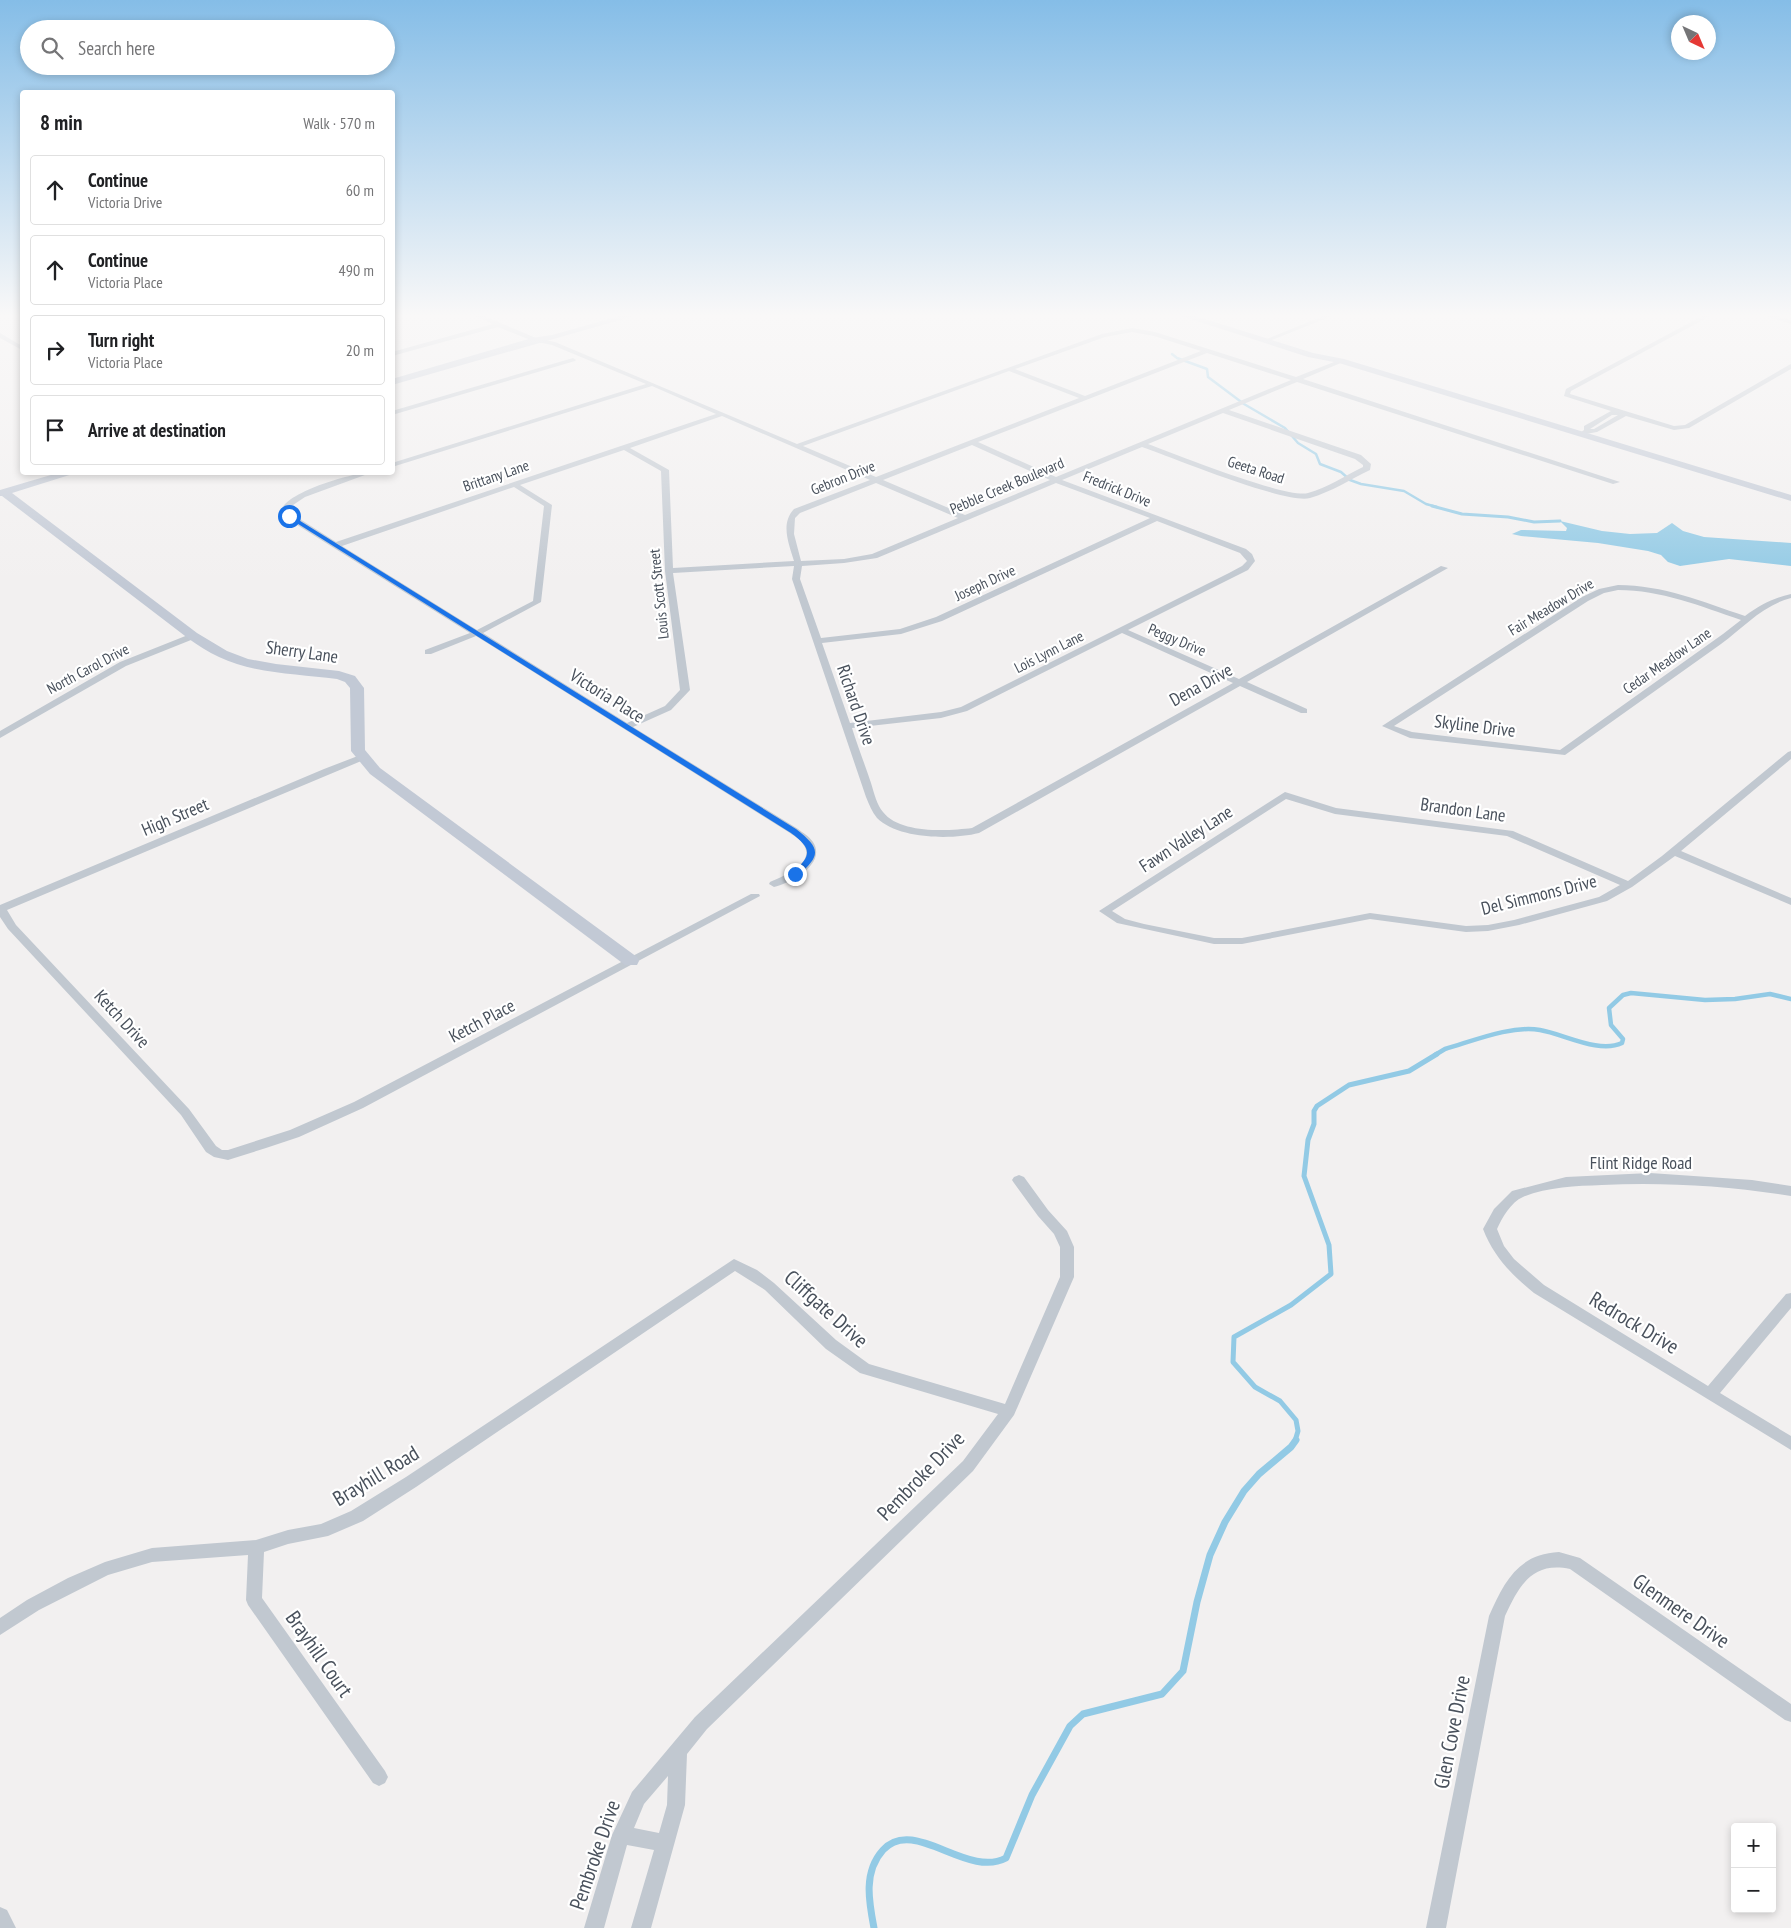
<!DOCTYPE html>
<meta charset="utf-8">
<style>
:root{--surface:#fff;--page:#f6f6f6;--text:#202124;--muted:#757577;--line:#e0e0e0}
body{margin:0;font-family:"PT Sans Narrow",sans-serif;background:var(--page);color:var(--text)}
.controls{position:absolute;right:15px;bottom:15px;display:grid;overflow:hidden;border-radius:5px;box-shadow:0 2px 8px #0003}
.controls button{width:45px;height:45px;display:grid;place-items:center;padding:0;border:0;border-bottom:1px solid var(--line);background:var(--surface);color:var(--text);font:25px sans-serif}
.compass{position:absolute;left:1671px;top:15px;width:45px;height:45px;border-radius:50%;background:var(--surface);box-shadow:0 2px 8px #0003;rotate:136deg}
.stop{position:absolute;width:15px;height:15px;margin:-11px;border:4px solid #1a73e8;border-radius:50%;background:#fff}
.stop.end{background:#1a73e8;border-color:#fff;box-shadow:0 1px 5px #0008}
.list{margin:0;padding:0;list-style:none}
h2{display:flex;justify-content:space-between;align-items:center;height:65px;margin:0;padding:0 20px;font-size:21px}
h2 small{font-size:16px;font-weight:400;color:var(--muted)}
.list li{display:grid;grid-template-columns:32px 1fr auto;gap:15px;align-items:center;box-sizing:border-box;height:70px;margin:0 10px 10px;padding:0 10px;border:1px solid var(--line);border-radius:5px}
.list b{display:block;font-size:19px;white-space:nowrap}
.list p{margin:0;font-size:16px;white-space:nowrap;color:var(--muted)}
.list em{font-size:16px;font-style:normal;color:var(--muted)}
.icon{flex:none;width:28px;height:28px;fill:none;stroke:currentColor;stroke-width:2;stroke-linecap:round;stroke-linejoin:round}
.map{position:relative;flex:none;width:1791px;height:1928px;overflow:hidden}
.search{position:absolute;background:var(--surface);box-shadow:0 2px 8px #0003;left:20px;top:20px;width:375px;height:55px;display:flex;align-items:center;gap:12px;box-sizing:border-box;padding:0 18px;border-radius:28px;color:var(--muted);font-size:19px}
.panel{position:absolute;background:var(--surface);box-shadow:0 2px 8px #0003;left:20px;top:90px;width:375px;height:385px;border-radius:5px}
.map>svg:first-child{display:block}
.water{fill:#92cae5}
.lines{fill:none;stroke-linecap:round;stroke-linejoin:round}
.stream-far4{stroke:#92cae5;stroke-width:2.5}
.stream-far3{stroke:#92cae5;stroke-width:3}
.stream-far2{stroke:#92cae5;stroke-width:4.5}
.stream-far1{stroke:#92cae5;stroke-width:5}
.stream{stroke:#92cae5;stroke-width:7}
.street{fill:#c1c8d0;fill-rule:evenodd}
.secondary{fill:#c2c9d5;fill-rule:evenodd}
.route{fill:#1a73e8}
.labels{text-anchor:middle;stroke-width:4.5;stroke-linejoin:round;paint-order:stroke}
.far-street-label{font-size:15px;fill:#49515c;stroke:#fff}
.street-label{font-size:18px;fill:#49515c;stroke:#fff}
.near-street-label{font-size:21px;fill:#49515c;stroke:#fff}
</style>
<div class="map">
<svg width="1791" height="1928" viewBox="0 0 1791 1928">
<rect width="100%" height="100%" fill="#f2f0f0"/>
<path class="water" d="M1560,521L1602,531L1630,534L1657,533L1672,523L1683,531L1704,537L1791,543V566L1729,559L1680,566L1668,562L1661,555L1648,551L1598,543L1521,536L1512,534L1521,530L1566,531L1567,528Z"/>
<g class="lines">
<path class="stream-far4" d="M1172,354L1177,358L1207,369L1208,377L1244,404L1285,428L1298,443L1316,454L1320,464L1341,472L1350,480L1361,484L1404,491L1426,504L1437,507"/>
<path class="stream-far3" d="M1432,506L1462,514L1508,517L1534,522L1560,521"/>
<path class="stream-far2" d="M1435,1055L1445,1049C1473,1041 1511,1025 1540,1030C1564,1034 1599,1054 1622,1043L1623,1039L1611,1025L1609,1008L1623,995L1631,993L1705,1000L1735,999L1770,994L1791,999"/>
<path class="stream-far1" d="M1295,1441L1298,1431L1296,1420L1280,1401L1255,1387L1233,1362L1234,1337L1291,1305L1331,1274L1329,1245L1304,1176L1308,1140L1314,1124V1111L1317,1106L1349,1085L1409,1071L1437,1054"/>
<path class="stream" d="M874,1928C869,1902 863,1872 883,1850C914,1816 967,1879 1006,1858L1032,1795L1070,1726L1083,1714L1162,1694L1183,1671L1197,1602L1210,1555L1225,1522L1244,1491L1259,1474L1291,1447L1296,1440"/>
<path class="street" d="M392,314H400L392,318Z
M470,314H479L536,338L555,342L797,444L1102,334L1132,328L1155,332L1296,377L1339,360H1343V362L1303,379L1620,482L1613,484L1297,382L1229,410L1361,455L1371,464L1370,470C1351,479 1331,492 1310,498C1287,505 1171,457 1142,447L1062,480L1246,549L1252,554L1255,561L1248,570L1128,630L1239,679L1441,566L1448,568L1247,682L1307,709V713H1301L1240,686L979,833C951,840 898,839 877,818C872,812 869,804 866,797L792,579L794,566L673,573L690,690L671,710L633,727L798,829C803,833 809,836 813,842C827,864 791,883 774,887L769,884L770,882C783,876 817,863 803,844C800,839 794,836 790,833L476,636L431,654H425V650L470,633L286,518L281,511C285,492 355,472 373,472L305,497L290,507L289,511L292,514L336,542L716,414L652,386L392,467V463L646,384L552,345L533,341L498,327L392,356V352L493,324ZM1132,332L1154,336L1201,351L1085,396L1015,369L1105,337ZM1207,353L1291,380L1056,477L978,442ZM1009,371L1079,398L876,477L803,446ZM1223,413L1355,459L1363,465V467C1346,475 1327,488 1308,493C1287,499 1175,454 1148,444ZM722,416L870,480L794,509C780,524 789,544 794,561L673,568L669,470L630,448ZM972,445L1050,480L965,515L883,480ZM624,450L661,471L665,571L680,690L665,706L627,723L483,633L541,602L552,505L520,485ZM876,483L958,518L872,554L844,559L801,561L794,534L795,518L800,513ZM1056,483L1150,518L936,617L900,629L821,638L800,579L802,566L844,563L877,558ZM514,487L544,506L533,601L477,630L342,546ZM1157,521L1240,553L1247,561L1242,566L1229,573L961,707L941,712L850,723L822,643L901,634L942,621ZM1122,633L1233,683L972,828C948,831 900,834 883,812C877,805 874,793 871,783C865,765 858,747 852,728L941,718L967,711Z
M1328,314H1337L1267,342L1262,341Z
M1706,314H1714L1571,391L1570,394L1674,426L1685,425L1789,365L1791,364V369L1689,428L1674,430L1626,416L1597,432L1580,435V433L1584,430V426L1611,411L1564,396L1566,389ZM1612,415H1618L1594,429H1590Z
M1759,314H1770L1791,320V324Z
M0,333L22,346V350L0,338Z
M573,358L576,360L575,361L392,415V411Z
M1618,585C1663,585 1703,602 1745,616C1760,605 1773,598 1791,594V598C1763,605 1744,627 1721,644C1669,681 1617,718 1565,755L1410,738L1382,726L1582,597L1599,589ZM1618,590C1661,590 1700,606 1741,620L1723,634L1560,750L1412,732L1394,726L1588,601L1604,593Z
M193,633L197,636L196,638L126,666L0,738V731L120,662Z
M1791,751V759L1681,851L1791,898V905L1675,856L1632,887L1607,901L1519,925L1488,931L1466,932L1370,919L1242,944H1214L1117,923L1099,911L1285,792L1336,808L1513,831L1628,881L1662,856L1788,752ZM1286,799L1335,814L1507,836L1620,885L1599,897L1514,920L1488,925L1466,926L1370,913L1242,938H1214L1144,924L1125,919L1112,911Z
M363,754L366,755V759L7,910L16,925L189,1109L216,1146L222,1150H228L290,1130L354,1102L751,894H759L760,896L363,1108L299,1137L266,1148L228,1160L214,1157L206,1152L181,1115L8,929L0,917V905L324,769Z
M1650,1173L1752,1180L1791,1186V1196C1728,1186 1665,1182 1602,1185C1576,1186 1547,1187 1523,1197C1511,1202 1502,1218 1497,1229L1504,1246L1514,1259L1544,1285L1708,1386L1786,1294L1791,1293V1308L1720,1393L1791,1436V1450L1534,1293C1511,1274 1494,1257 1483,1229L1494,1209L1512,1191L1566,1177Z
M1019,1175L1024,1177L1048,1210L1067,1231L1074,1247V1277L1014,1415L973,1471L707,1729L687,1754L685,1805L651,1928H631L654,1850L627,1845L604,1928H584L612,1835L632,1792L695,1717L963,1461L998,1414L860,1373L826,1349L765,1290L735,1271L416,1487L363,1521L328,1536L288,1544L264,1552L262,1598L385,1771L388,1777L385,1783L379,1786L373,1783L248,1605L246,1600L248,1555L152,1562L108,1575L39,1610L0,1635V1618L27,1600L68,1578L105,1562L152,1548L256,1540L288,1530L321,1524L351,1511L406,1477L734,1259L757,1270L774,1283L836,1340L869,1364L1005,1404L1060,1277V1247L1054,1234L1038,1216L1014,1183L1012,1180L1014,1177ZM668,1776L667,1805L659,1833L634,1828L644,1804Z
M1559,1552L1580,1558L1791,1704V1722L1785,1720L1570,1569C1532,1561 1519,1586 1505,1616L1446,1928H1426L1489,1616C1504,1582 1518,1554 1559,1552Z
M0,1907L7,1910L16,1928H0Z"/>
<path class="secondary" d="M627,314H641L392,385V379L532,338L552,335Z
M1175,314H1189L1313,353L1344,359L1791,495V501L1339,363L1308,357Z
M61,472H79L12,493L197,633L227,651L248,659L276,664L339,671L355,676L364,688L365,750L380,768L637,957L639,961L637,965H625L370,774L351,751L350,688L345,682L337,679C298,674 254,674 219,657C208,652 198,645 189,639L2,496H0V490Z"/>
</g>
<linearGradient id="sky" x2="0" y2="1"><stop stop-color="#85bde7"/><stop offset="0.54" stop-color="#f9f8f8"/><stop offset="1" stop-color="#f9f8f8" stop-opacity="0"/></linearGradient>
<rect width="1791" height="584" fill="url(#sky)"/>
<path class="route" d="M289,514L796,829C820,848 822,855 798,875H793V872C813,855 811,848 791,833L287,517Z"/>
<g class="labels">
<g class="far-street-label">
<text transform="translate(1256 470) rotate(18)" y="5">Geeta Road</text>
<text transform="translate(496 476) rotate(-19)" y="5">Brittany Lane</text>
<text transform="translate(843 478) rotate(-22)" y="5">Gebron Drive</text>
<text transform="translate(1007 486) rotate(-23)" y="5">Pebble Creek Boulevard</text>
<text transform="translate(1117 489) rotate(22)" y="5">Fredrick Drive</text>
<text transform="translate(985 583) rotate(-25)" y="5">Joseph Drive</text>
<text transform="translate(659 594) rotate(-96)" y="5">Louis Scott Street</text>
<text transform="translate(1551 607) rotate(-31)" y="5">Fair Meadow Drive</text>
<text transform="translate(1177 640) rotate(23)" y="5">Peggy Drive</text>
<text transform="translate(1049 652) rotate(-27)" y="5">Lois Lynn Lane</text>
<text transform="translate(1667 661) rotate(-35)" y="5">Cedar Meadow Lane</text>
<text transform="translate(88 669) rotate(-28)" y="5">North Carol Drive</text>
</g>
<g class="street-label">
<text transform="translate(302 652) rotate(8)" y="6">Sherry Lane</text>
<text transform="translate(1201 685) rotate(-29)" y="6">Dena Drive</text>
<text transform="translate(607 696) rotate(32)" y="6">Victoria Place</text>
<text transform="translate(856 705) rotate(71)" y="6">Richard Drive</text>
<text transform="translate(1475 726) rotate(7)" y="6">Skyline Drive</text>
<text transform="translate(1463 810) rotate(8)" y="6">Brandon Lane</text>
<text transform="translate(175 817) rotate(-23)" y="6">High Street</text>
<text transform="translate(1186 839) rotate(-33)" y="6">Fawn Valley Lane</text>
<text transform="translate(1539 895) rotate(-14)" y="6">Del Simmons Drive</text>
<text transform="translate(122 1019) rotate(47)" y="6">Ketch Drive</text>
<text transform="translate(482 1021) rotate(-28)" y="6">Ketch Place</text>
<text x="1641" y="1169">Flint Ridge Road</text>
</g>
<g class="near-street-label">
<text transform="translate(826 1309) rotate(42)" y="7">Cliffgate Drive</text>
<text transform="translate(1634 1323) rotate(31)" y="7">Redrock Drive</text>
<text transform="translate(376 1476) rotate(-31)" y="7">Brayhill Road</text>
<text transform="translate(921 1476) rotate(-46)" y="7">Pembroke Drive</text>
<text transform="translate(1681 1611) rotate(35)" y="7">Glenmere Drive</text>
<text transform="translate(319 1654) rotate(55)" y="7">Brayhill Court</text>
<text transform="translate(1452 1732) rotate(-79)" y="7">Glen Cove Drive</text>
<text transform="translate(595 1855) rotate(-71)" y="7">Pembroke Drive</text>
</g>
</g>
</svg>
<div class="controls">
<button>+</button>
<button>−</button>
</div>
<svg class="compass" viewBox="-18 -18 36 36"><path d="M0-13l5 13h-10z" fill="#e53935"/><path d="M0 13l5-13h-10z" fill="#757577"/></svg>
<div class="stop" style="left:289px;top:516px"></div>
<div class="stop end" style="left:795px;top:874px"></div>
<div class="search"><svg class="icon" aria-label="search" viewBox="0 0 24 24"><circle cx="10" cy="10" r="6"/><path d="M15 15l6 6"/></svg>Search here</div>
<section class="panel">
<h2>8 min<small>Walk · 570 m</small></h2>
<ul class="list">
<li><svg class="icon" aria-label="ahead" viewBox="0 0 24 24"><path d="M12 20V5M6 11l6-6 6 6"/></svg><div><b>Continue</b><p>Victoria Drive</p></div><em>60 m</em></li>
<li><svg class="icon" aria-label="ahead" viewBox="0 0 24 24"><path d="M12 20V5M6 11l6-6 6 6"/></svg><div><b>Continue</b><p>Victoria Place</p></div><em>490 m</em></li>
<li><svg class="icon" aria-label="right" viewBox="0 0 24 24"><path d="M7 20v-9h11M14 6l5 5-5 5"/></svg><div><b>Turn right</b><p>Victoria Place</p></div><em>20 m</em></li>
<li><svg class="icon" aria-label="arrive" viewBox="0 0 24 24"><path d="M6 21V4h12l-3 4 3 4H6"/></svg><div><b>Arrive at destination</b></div></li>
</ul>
</section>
</div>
